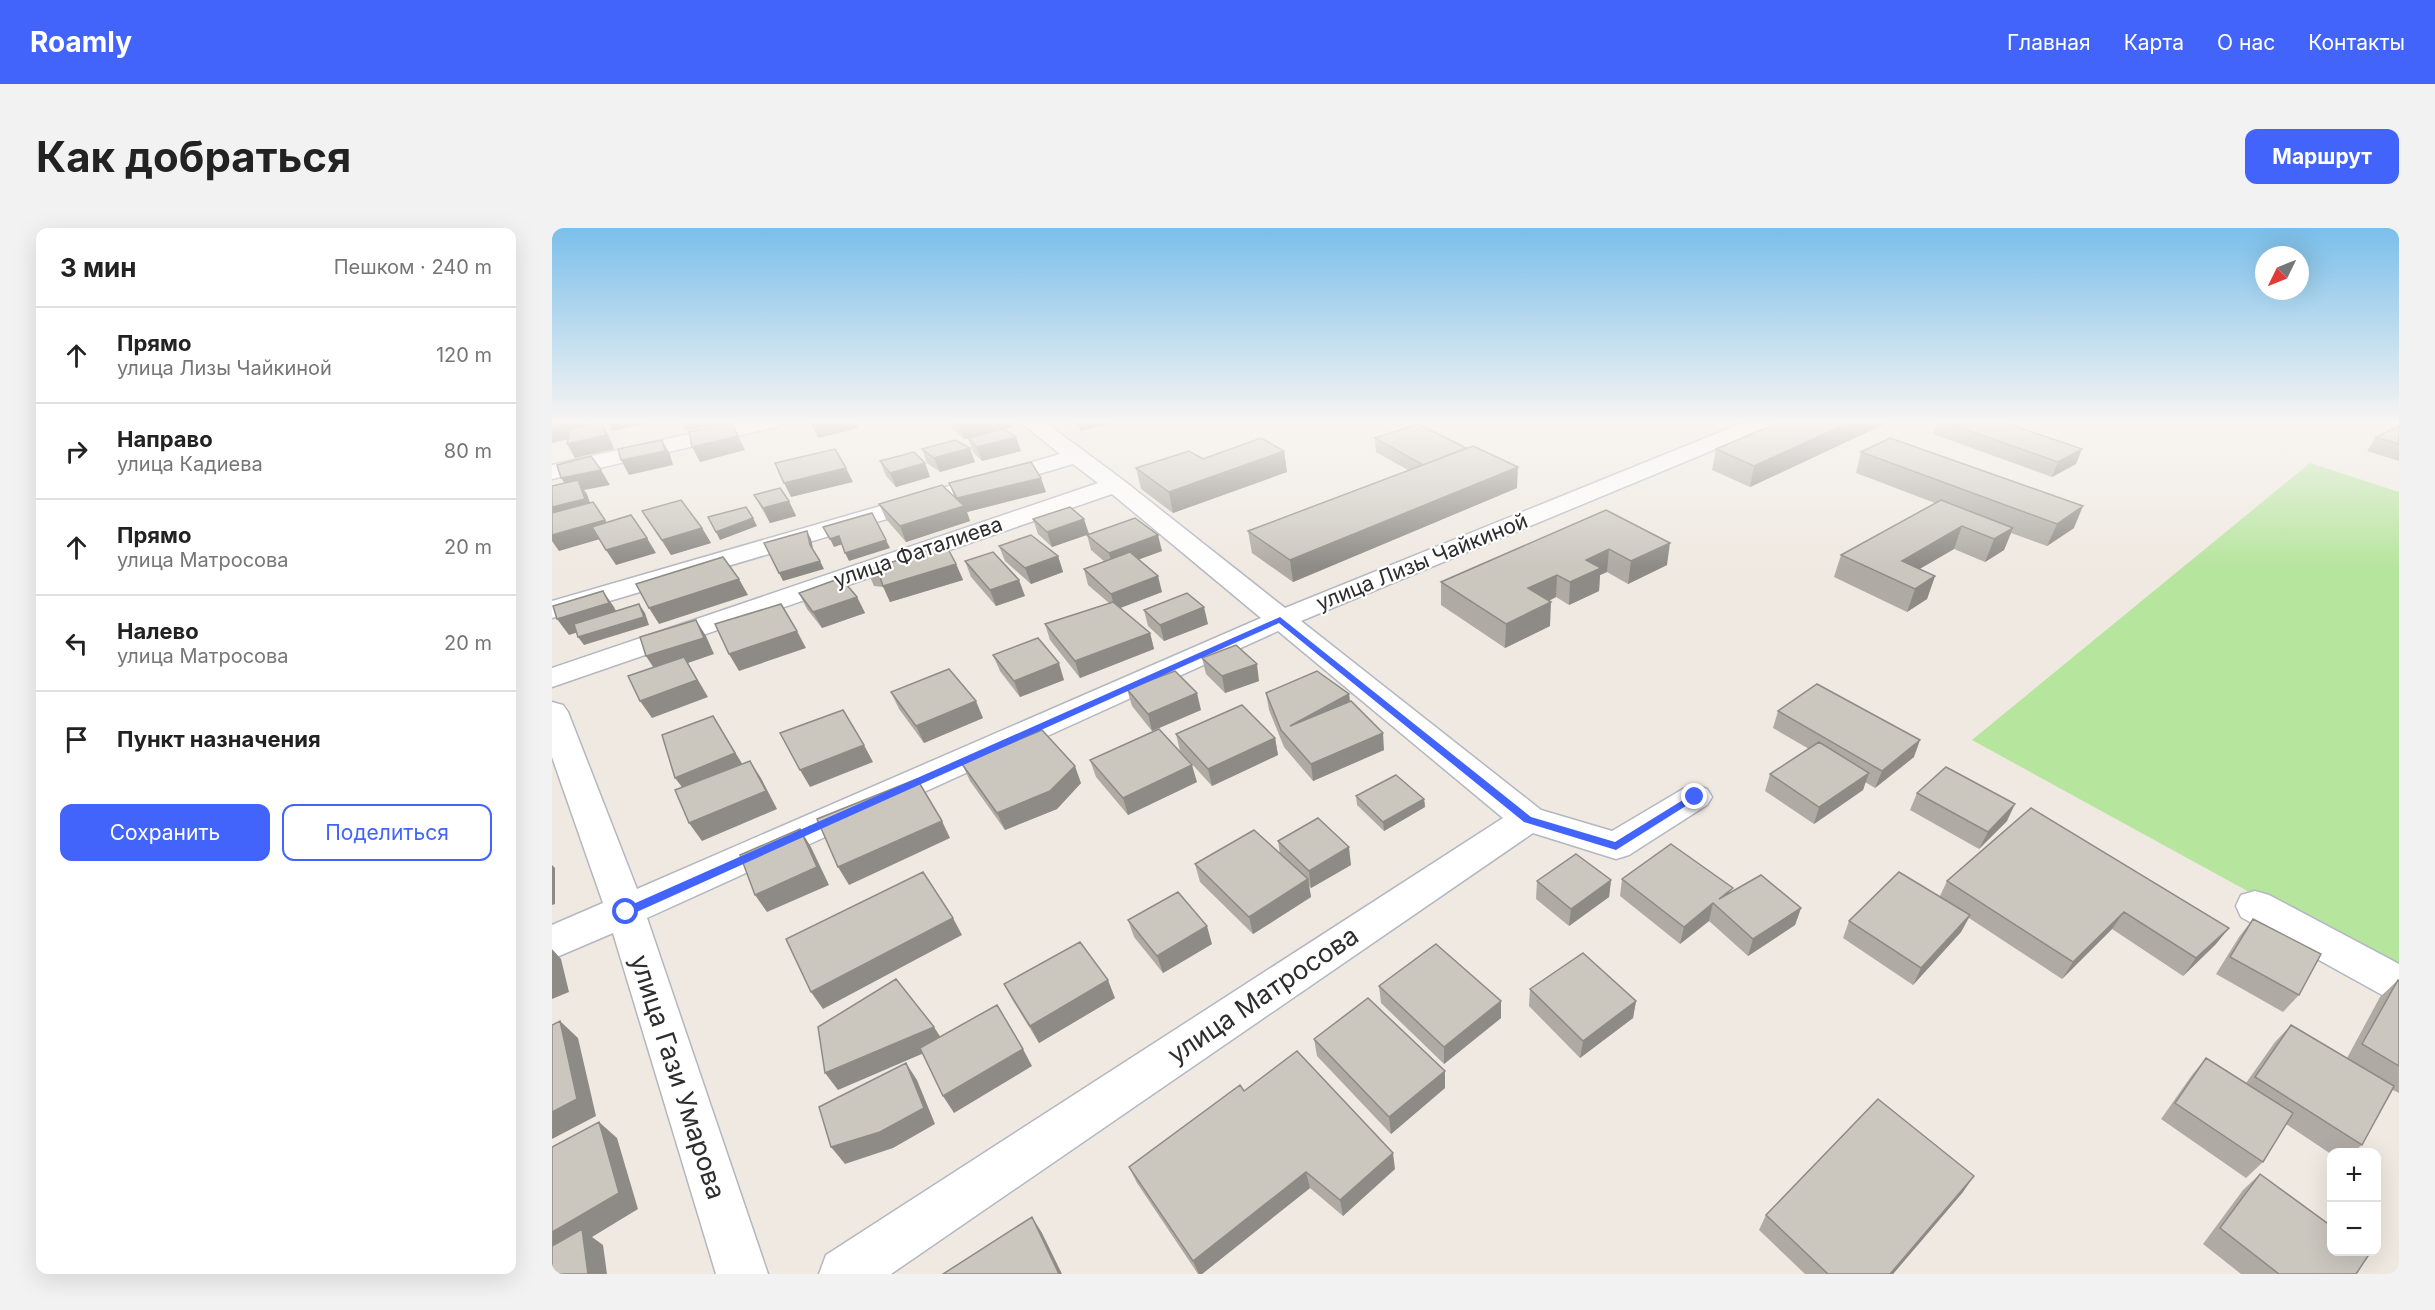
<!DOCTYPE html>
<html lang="ru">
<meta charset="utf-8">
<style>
:root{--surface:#fff;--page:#f2f2f2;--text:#222;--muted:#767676;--line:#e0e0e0;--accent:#4264fb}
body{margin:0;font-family:Inter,sans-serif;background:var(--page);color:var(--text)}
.controls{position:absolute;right:18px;bottom:18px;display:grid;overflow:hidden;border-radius:12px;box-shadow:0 6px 24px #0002}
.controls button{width:54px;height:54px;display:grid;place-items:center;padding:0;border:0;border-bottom:2px solid var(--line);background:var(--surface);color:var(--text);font:30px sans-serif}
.compass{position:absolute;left:1703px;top:18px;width:54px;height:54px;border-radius:50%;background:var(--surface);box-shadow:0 6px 24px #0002;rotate:227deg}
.stop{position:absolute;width:18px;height:18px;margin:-14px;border:4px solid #4264fb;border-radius:50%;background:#fff}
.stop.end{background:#4264fb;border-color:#fff;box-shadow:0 2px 6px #0008}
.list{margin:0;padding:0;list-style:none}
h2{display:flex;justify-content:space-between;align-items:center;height:78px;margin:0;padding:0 24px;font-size:26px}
h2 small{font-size:20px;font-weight:400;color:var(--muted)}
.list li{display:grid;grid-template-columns:39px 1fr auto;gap:18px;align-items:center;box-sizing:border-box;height:96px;padding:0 24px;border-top:2px solid var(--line)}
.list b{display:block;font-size:22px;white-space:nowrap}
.list p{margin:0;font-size:20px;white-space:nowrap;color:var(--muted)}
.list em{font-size:20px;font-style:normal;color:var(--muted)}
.actions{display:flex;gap:12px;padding:18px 24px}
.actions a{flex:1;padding:14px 0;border:2px solid var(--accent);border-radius:12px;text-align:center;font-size:21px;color:var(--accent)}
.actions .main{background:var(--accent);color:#fff}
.icon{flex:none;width:33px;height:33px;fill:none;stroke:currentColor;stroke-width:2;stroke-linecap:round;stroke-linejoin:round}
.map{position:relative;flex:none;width:1847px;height:1046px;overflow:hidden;border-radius:12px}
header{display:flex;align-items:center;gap:36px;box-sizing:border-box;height:84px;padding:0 30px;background:var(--accent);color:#fff}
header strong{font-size:28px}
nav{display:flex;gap:33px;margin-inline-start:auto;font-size:21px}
.intro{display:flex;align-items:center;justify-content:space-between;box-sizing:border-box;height:144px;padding:0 36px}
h1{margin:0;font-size:42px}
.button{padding:15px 27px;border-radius:12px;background:var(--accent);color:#fff;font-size:21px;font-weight:700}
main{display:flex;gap:36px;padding:0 36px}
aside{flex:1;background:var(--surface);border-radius:12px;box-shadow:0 6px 24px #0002}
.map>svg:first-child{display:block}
.green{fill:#b6e59e}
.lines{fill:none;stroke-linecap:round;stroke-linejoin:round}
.minor-casing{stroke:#b4b7c1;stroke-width:3}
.minor{fill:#fff;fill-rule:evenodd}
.wall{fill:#afaba4}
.shaded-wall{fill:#8e8b86}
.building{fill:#cbc7bf;stroke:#8e8b86;stroke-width:1.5}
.route{fill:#4264fb}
.labels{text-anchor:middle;stroke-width:4.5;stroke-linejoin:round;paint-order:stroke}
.street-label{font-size:21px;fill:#2e2e2e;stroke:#fff}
.near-street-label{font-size:26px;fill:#2e2e2e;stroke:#fff}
</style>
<header>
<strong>Roamly</strong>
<nav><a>Главная</a><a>Карта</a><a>О нас</a><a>Контакты</a></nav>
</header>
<div class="intro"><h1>Как добраться</h1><a class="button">Маршрут</a></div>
<main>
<aside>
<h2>3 мин<small>Пешком · 240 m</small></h2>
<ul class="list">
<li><svg class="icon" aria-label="ahead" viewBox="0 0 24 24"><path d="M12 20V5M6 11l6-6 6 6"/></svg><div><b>Прямо</b><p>улица Лизы Чайкиной</p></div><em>120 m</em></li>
<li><svg class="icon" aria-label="right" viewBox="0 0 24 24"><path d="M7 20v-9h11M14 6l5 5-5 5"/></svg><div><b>Направо</b><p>улица Кадиева</p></div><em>80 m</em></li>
<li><svg class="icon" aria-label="ahead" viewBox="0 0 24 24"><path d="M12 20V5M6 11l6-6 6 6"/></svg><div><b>Прямо</b><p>улица Матросова</p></div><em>20 m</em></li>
<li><svg class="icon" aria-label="left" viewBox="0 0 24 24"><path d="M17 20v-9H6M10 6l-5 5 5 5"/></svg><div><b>Налево</b><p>улица Матросова</p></div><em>20 m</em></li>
<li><svg class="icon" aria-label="arrive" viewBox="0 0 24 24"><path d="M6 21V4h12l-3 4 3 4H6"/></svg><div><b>Пункт назначения</b></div></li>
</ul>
<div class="actions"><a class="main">Сохранить</a><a>Поделиться</a></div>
</aside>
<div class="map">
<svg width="1847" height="1046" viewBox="0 0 1847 1046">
<rect width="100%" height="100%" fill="#efe9e1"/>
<path class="green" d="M1758,235L1847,264V746L1420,512Z"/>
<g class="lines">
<g class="minor-casing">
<path id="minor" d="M199,192H238L228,198L0,251V237Z
M466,192H490L571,252L733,380L1198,192H1227L1224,196L749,393L989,582L1060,603L1131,561L1143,557L1155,561L1160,569L1155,577L1077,627L1064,631L981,605L339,1046H267L274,1027L951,590L726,403L95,690L216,1046H164L61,705L0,731V697L51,675L0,529V474L11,477L16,484L85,661L709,390L560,266L0,459V440L546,255L521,236L0,390V373L508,226Z
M1703,663L1717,667L1847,736V773L1832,768L1689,689L1684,678L1689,667Z"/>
</g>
<use href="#minor" class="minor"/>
</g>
<path class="wall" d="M392,192H458L460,199L412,211L399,200L398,196Z
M517,192H564L565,194L529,203Z
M1232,192H1341L1198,259L1160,242L1164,221Z
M1386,192L1524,236L1500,249L1381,206Z
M1847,198V233L1815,223L1824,209Z
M416,210L469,223L430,233L421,224Z
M823,210L965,260L741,354L700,325L696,303L856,242L824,224Z
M370,221L423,234L388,244L375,235Z
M732,223L735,244L621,285L589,261L584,240L651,231Z
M1309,224L1522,300L1495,318L1459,305L1452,322L1433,334L1402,321L1367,341L1383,348L1375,371L1355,384L1282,349L1289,327L1383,275L1304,245Z
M328,233L373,235L378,249L344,259L334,248Z
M397,255L494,264L415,284L418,293L354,314L334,291L327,276L402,268Z
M202,267L237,273L244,288L218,295Z
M1054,282L1115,337L1076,356L1055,344L1048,347L1047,363L1017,377L1004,369L997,373L998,398L953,420L889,377V354Z
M90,283L150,300L159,315L119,327Z
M481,291L537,306L610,323L587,331L610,364L568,380L598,405L602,421L528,450L498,412L493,396L557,375L536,357L532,341L553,334L539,322L535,307L500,319L486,306Z
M447,318L506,328L511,344L479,356L453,333Z
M413,333L473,368L444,378L419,349Z
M404,336L411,352L338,374L331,359L322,358L315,342Z
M247,365L305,369L313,385L270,400L255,381Z
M592,382L656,396L612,413L596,398Z
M441,427L512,452L468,469L448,443Z
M650,430L707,453L673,465L654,446Z
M575,461L649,482L600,503L580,478Z
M339,464L431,490L372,515L347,481Z
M714,465L797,466L798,474L832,522L761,553L732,519L717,482Z
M1226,483L1362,529L1323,560L1313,554L1311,562L1262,596L1213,563L1218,546L1257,521L1221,500Z
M624,506L723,510L726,527L660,558L628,523Z
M538,532L645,554L576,587L544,549Z
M410,536L529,555L505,581L453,602L418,553Z
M1365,565L1455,593L1427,621L1358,582Z
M804,568L872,571L873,579L832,603L805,577Z
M726,613L799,637L759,660L757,658L759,669L701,706L648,654L643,636L728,626Z
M1070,651L1180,664L1249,680L1243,697L1196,728L1157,693L1128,716L1068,668Z
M1059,652L1057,669L1017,698L984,671L985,653Z
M1395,653L1677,700L1663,717L1631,748L1560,701L1510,751L1417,690L1409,704L1361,757L1291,710L1297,693L1388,668Z
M1701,691L1747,767L1731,784L1664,746L1687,709Z
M576,692L660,716L611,745L582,709Z
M1846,752L1847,753V865L1841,862L1810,917L1801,924H1779V926L1734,896L1711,934L1694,950L1609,891L1640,847L1654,830L1694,855L1723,814L1739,797L1795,830L1828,769Z
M452,756L563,770L487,815L461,773Z
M827,758L949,773V790L892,836L829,775Z
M978,761L1084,773L1081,790L1028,830L977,778Z
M762,811L893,843V860L839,906L765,828Z
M692,863L843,941L791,988L758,960L650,1046H646L585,955L577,939Z
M1708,946L1804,1046H1689L1651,1016L1691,962Z
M1411,964L1341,1046H1253L1207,1002L1214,987Z"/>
<path class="shaded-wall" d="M27,192H30L37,206L0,215V199Z
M54,192H98L99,194L60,203Z
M129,192H167L168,195L134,203Z
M277,192H304L307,200L266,210L260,197Z
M349,192H366L350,196Z
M427,192H458L460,199L412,211L407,198Z
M526,192H564L565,194L529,203Z
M1303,192H1341L1198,259L1202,238Z
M49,194L57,208L62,221L23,230L15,216Z
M186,208L193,222L148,234L140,219Z
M464,209L469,223L430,233L425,219Z
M110,212L118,226L121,237L77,247L69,232Z
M418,220L423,234L388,244L382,230Z
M1530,221L1524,236L1500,249L1506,234Z
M732,223L735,244L621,285L617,264Z
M373,235L378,249L344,259L338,245Z
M966,239L965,260L741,354L738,332Z
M294,240L301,254L239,269L232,255Z
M49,242L58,257L32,262L35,266L42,286L0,297V279L19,264L9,250Z
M489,250L494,264L415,284L418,293L354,314L348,298L408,279L405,270Z
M237,273L244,288L218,295L211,280Z
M1531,278L1522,300L1495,318L1505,296Z
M201,290L205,298L168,312L164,304Z
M532,291L537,306L500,319L495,304Z
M53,292L62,307L7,323L0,313V307Z
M1410,298L1402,321L1347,353L1350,333Z
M150,300L159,315L119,327L110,312Z
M1461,300L1452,322L1433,334L1442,311Z
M255,303L259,311L262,325L258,317Z
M606,307L610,323L561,341L557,325Z
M287,308L291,316L282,319L278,311Z
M95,310L104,325L64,337L54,322Z
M334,312L338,320L297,333L293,325Z
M1118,315L1115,337L1076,356L1079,333Z
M1057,321L1055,344L1048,347L1047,363L1017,377L1018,354L1034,332Z
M506,328L511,344L479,356L473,340Z
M268,333L272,341L231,353L227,345Z
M404,336L411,352L338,374L331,358Z
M1005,347L1004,369L975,383L976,360Z
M606,348L610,364L563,382L559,366Z
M1383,348L1375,371L1355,384L1363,361Z
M187,351L196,367L107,396L97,380Z
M467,352L473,368L444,378L438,362Z
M51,363L62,379L68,391L17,407L5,391Z
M305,369L313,385L270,400L261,384Z
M999,374L998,398L953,420L954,396Z
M87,376L93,385L97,397L32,417L26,409Z
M652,379L656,396L612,413L608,397Z
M144,392L154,408L162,426L136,435L156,469L100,490L88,473L105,445L94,428Z
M245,403L254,420L187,443L177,426Z
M598,405L602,421L528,450L523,433Z
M507,435L512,452L468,469L462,453Z
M705,436L707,453L673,465L670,448Z
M645,465L649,482L600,503L596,486Z
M797,466L799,483L738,498Z
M424,473L431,490L372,515L364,498Z
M161,488L194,542L136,567L123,550Z
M831,505L832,522L761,553L759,536Z
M723,510L726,527L660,558L656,541Z
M1368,512L1362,529L1323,560L1330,543Z
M312,517L321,534L258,559L248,542Z
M198,533L209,550L225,581L150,613L137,595Z
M640,537L645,554L576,587L571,570Z
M523,538L529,555L505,581L453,602L445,585Z
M1317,545L1311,562L1262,596L1267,579Z
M872,571L873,579L832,603L831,594Z
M1463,576L1455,593L1427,621L1436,604Z
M390,593L398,610L297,657L286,639Z
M248,601L259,619L277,657L215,684L203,667Z
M797,619L799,637L759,660L757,643Z
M0,637L3,640V676L0,677Z
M756,651L759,669L701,706L697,689Z
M1059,652L1057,669L1017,698L1019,681Z
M1161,675L1157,693L1128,716L1132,699Z
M1249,680L1243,697L1196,728L1201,711Z
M1572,684L1560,701L1510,751L1521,734Z
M1418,687L1409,704L1361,757L1369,740Z
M401,690L410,707L271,781L259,764Z
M655,698L660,716L611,745L605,728Z
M1677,700L1663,717L1631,748L1644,730Z
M0,721L9,731L17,764L0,771Z
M556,752L563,770L487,815L478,798Z
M949,773V790L892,836V819Z
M1084,773L1081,790L1028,830L1031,813Z
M8,793L26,810L44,888L0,911V884Z
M382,799L393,816L286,862L273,845Z
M471,821L480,838L402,885L391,868Z
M354,835L365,852L383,896L341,920L293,936L279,919Z
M893,843V860L839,906L837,889Z
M47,894L65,910L86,981L40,1009L51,1017L55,1046H36L0,1032V1004Z
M841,925L843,941L791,988L788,972Z
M754,944L758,960L650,1046H647L641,1033Z
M1422,948L1411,964L1341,1046H1338Z
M480,989L490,1005L510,1046H507Z"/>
<path class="building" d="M0,192H27L0,199Z
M258,192H277L260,197Z
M401,192H427L407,198Z
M1232,192H1303L1202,238L1164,221Z
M1387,192H1444L1530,221L1506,234Z
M49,194L54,207L15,216L18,201Z
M179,194L186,208L140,219L137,204Z
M866,196L914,220L871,237L823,210Z
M1847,198V216L1824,209Z
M452,201L464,209L425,219L416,210Z
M709,210L732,223L617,264L584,240L637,223L651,231Z
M1338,210L1531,278L1505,296L1309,224Z
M110,212L113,223L69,232L66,221Z
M403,212L418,220L382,230L370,221Z
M921,218L966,239L738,332L696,303Z
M283,221L294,240L232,255L223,235Z
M362,224L373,235L338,245L328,233Z
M39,228L49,242L9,250L5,237Z
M479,234L489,250L405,270L397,255Z
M26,252L33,271L0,279V258Z
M390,257L412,278L348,298L327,276Z
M228,260L237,273L211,280L202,267Z
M129,272L150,300L110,312L90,283Z
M1389,272L1461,300L1442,311L1410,298L1350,333L1383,348L1363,361L1289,327Z
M41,274L53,292L0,307V285Z
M194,279L201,290L164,304L156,289Z
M518,279L532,291L495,304L481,291Z
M1054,282L1118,315L1079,333L1057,321L1034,332L1049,340L1018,354L1005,347L976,360L999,374L954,396L889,354Z
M320,285L334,312L293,325L287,308L278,311L271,299Z
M79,287L95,310L54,322L40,299Z
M583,290L606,307L557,325L535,307Z
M255,303L258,317L268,333L227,345L212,315Z
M479,307L506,328L473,340L447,318Z
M394,317L404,336L331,358L326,343L315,342Z
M441,324L467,352L438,362L413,333Z
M578,324L606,348L559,366L532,341Z
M171,329L187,351L97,380L84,356Z
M289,350L305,369L261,384L247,365Z
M51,363L57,375L5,391L1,378Z
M635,365L652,379L608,397L592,382Z
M561,374L598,405L523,433L493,396Z
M87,376L92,389L26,409L22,396Z
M229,376L245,403L177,426L163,396Z
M144,392L152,410L94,428L88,409Z
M486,410L507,435L462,453L441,427Z
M684,417L705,436L670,448L650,430Z
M132,429L145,452L88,473L76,448Z
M397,441L424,473L364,498L339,464Z
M623,443L645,465L596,486L575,461Z
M765,443L797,466L738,498L799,473L831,505L759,536L729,502L714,465Z
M1265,456L1368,512L1330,543L1226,483Z
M690,477L723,510L656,541L624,506Z
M291,482L312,517L248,542L228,505Z
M161,488L183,525L123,550L110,507Z
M607,501L640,537L571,570L538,532Z
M490,502L523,538L498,563L445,585L410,536Z
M1267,514L1317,545L1267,579L1218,546Z
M198,533L214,563L137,595L123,562Z
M1394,539L1463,576L1436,604L1365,565Z
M844,547L872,571L831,594L804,568Z
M365,551L390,593L286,639L265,591Z
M1479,580L1677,700L1644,730L1572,684L1521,734L1395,653Z
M766,590L797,619L757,643L726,613Z
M248,601L265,639L203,667L188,627Z
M702,602L756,651L697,689L643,636Z
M1119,616L1181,660L1167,671L1209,647L1249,680L1201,711L1161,675L1132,699L1070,651Z
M1024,626L1059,652L1019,681L985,653Z
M371,644L401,690L259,764L234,711Z
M1347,644L1418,687L1369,740L1297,693Z
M626,664L655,698L605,728L576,692Z
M1701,691L1769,726L1747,767L1678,729Z
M528,714L556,752L478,798L452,756Z
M884,716L949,773L892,819L827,758Z
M1031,725L1084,773L1031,813L978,761Z
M344,751L382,799L273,845L266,799Z
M1846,752L1847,753V838L1810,816Z
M816,770L893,843L837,889L762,811Z
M445,777L471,821L391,868L368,820Z
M8,793L25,871L0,884V797Z
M1739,797L1842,858L1810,917L1703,849Z
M745,823L841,925L788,972L754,944L641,1033L577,939L688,857L692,863Z
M1654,830L1741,885L1711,934L1623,875Z
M354,835L372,880L328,904L279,919L267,879Z
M1326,871L1422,948L1338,1046H1276L1214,987Z
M47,894L67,965L0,1004V919Z
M1708,946L1779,998V1023H1815L1818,1025L1804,1046H1727L1668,1000Z
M480,989L507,1046H391Z
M30,1001L36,1046H0V1018Z"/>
<linearGradient id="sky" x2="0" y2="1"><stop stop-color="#7abfeb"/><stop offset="0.57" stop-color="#f8f5f2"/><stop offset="1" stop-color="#f8f5f2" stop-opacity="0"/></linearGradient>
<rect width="1847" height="339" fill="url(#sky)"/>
<path class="route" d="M728,389L979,589L1063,614L1139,567L1148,569L1064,622L972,594L727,395L78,687L74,689L68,684L70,681Z"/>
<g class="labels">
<g class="street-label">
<text transform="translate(366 324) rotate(-19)" y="7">улица Фаталиева</text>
<text transform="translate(870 334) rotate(-22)" y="7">улица Лизы Чайкиной</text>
</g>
<g class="near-street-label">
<text transform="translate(711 767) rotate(-34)" y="9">улица Матросова</text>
<text transform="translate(126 849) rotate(72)" y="9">улица Гази Умарова</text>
</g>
</g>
</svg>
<div class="controls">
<button>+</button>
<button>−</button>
</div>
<svg class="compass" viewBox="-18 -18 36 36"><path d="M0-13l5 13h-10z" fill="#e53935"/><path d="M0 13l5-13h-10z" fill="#767676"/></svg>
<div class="stop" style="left:74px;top:684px"></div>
<div class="stop end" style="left:1143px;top:569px"></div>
</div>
</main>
